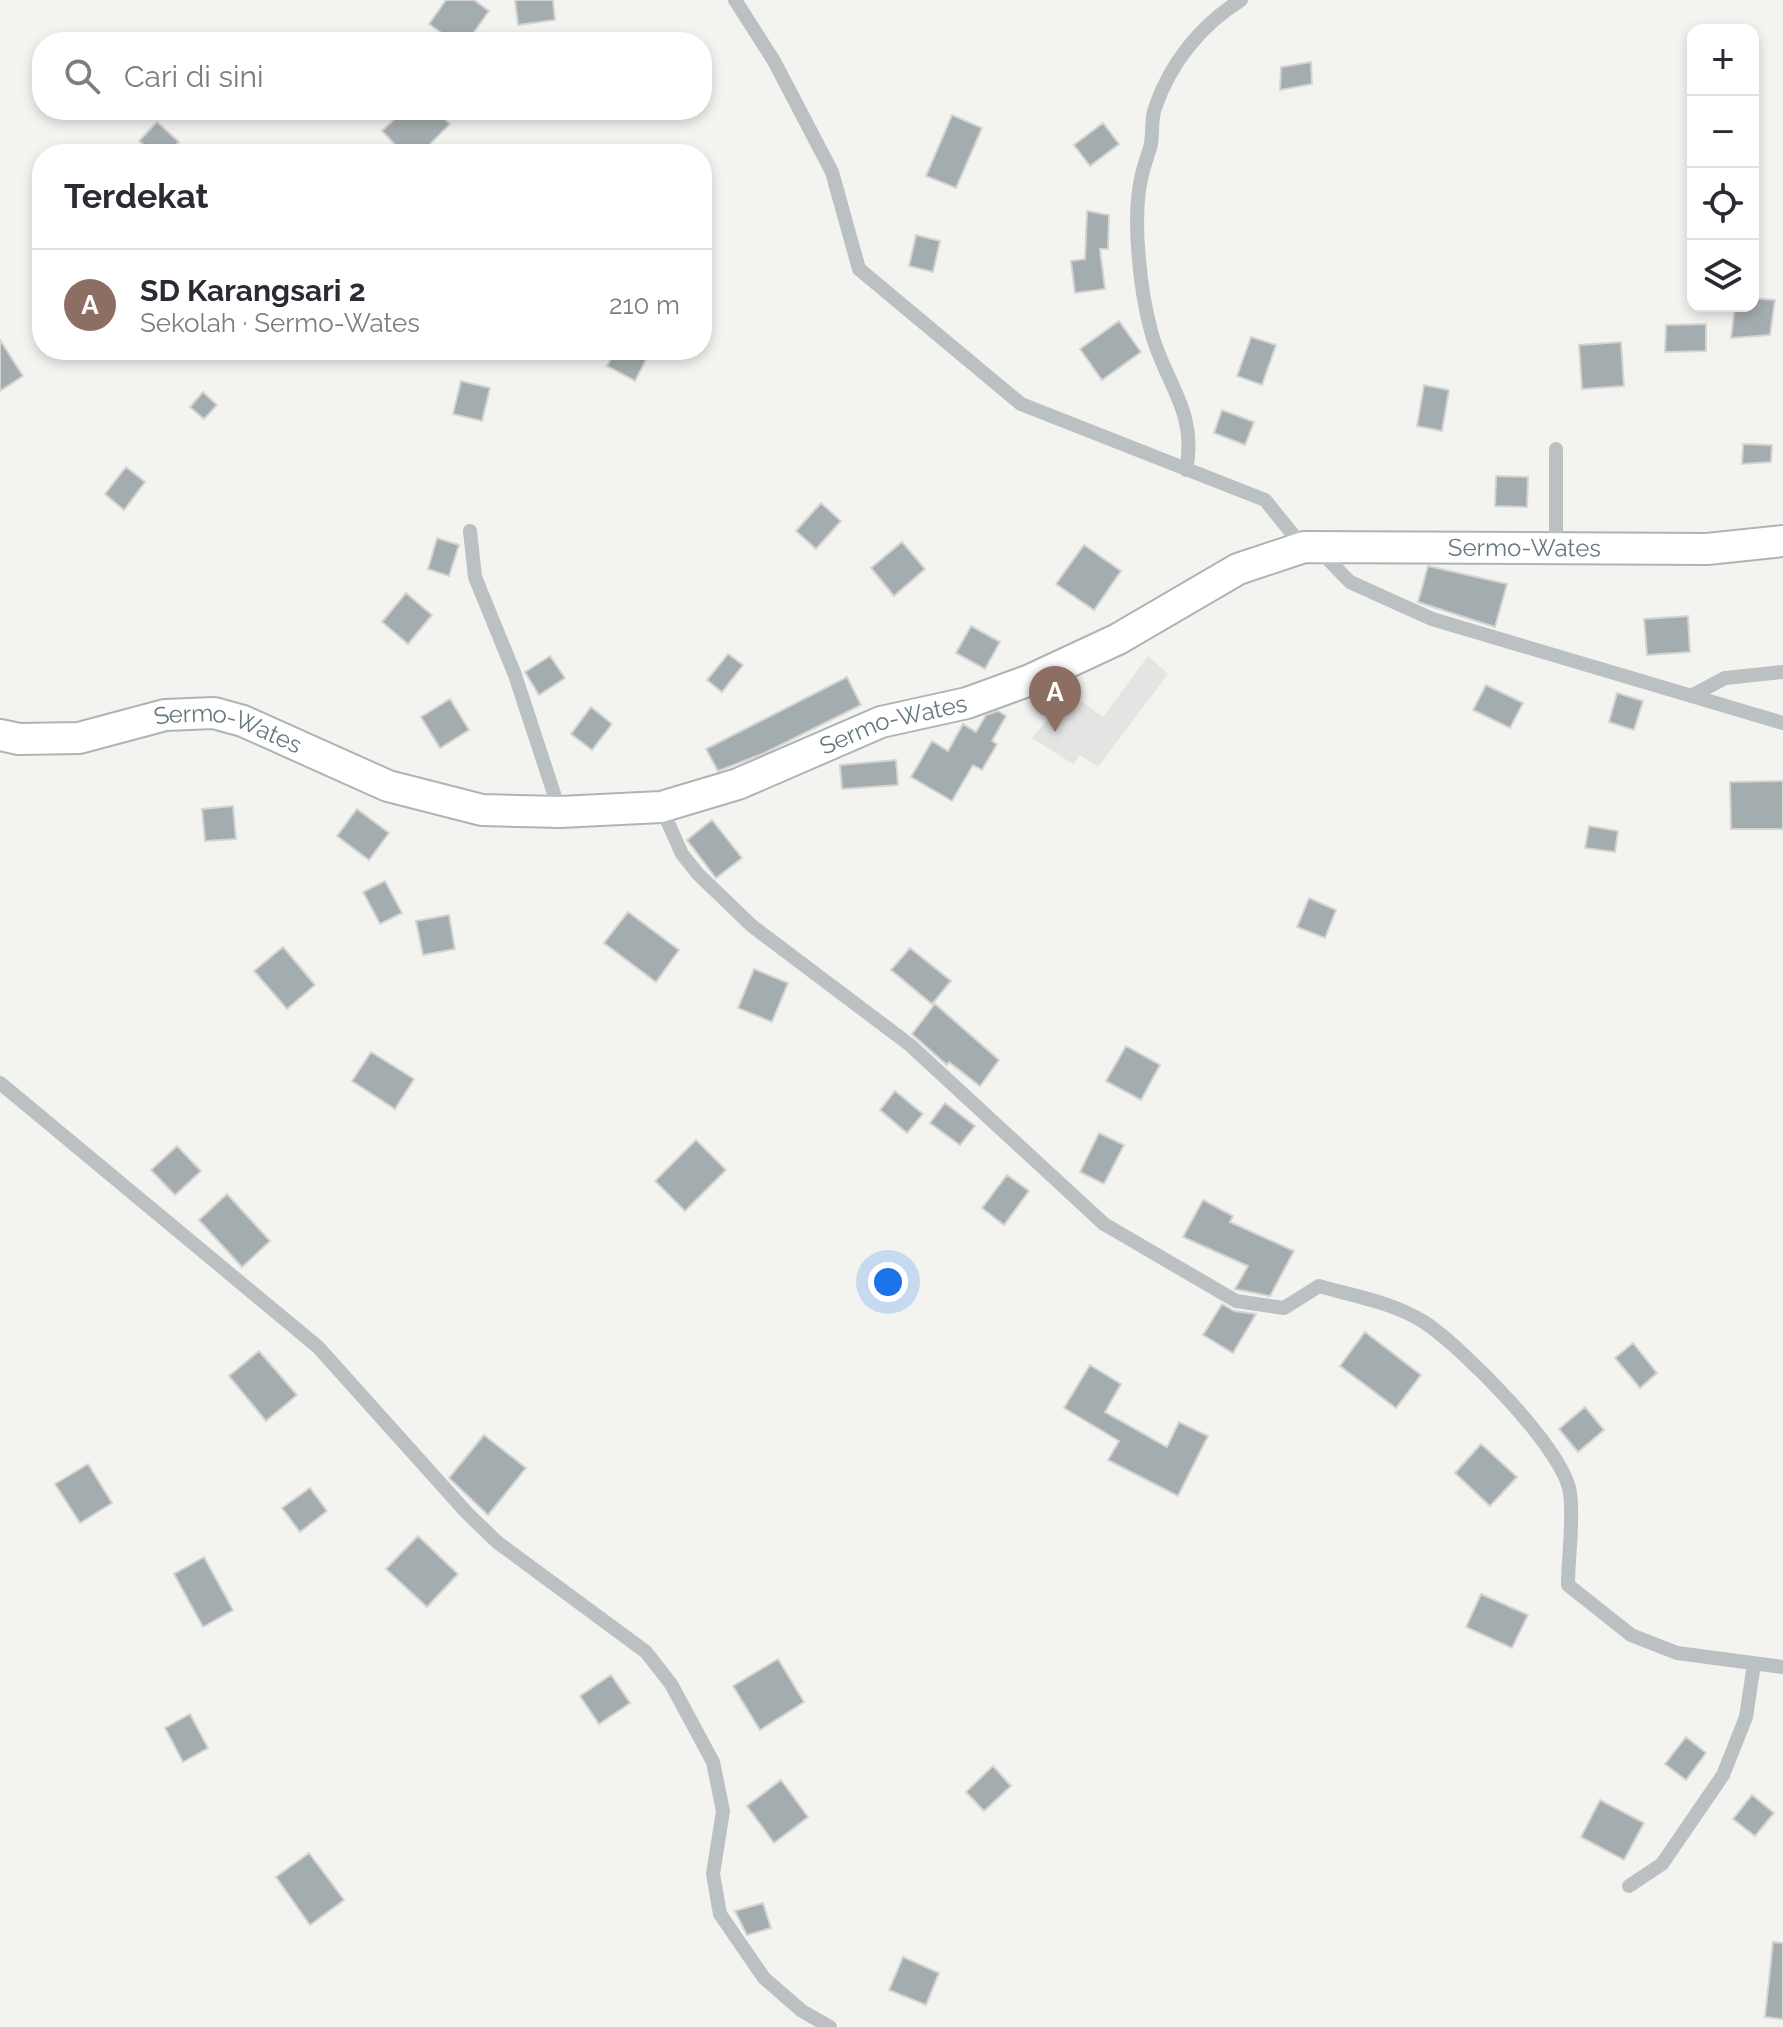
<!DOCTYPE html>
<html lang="id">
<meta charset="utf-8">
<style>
:root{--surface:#fff;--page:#f7f7f7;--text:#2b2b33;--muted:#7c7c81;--line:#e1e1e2;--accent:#2563eb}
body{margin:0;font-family:Raleway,sans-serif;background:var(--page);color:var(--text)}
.controls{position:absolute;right:24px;top:24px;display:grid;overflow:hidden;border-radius:16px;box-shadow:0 4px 12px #0003}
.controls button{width:72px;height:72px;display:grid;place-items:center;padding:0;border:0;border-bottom:2px solid var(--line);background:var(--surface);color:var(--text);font:40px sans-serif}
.you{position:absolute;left:888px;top:1282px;width:28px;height:28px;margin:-20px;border:6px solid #fff;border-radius:50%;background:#1a73e8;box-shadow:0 0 0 12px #1a73e833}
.badge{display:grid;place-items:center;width:52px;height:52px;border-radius:50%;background:var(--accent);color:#fff;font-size:26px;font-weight:700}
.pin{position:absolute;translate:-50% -66px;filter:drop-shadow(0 2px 4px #0008)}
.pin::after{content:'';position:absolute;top:42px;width:28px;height:24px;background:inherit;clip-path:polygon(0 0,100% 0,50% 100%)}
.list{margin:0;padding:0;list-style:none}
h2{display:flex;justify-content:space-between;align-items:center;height:104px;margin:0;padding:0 32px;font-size:34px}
h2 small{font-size:26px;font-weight:400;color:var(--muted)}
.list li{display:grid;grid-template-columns:52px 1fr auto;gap:24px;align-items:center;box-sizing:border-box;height:112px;padding:0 32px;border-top:2px solid var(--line)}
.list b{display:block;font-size:30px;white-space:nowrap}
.list p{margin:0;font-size:26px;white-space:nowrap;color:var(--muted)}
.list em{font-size:26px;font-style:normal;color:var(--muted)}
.icon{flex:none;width:44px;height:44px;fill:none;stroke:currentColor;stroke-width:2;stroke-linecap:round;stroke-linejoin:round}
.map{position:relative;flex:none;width:1783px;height:2027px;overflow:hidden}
.search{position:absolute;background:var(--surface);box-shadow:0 4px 12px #0003;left:32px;top:32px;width:680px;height:88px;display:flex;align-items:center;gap:20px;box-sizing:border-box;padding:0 28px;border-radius:32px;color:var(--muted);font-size:30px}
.panel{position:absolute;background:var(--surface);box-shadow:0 4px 12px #0003;left:32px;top:144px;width:680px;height:216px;border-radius:32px}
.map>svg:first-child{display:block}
.built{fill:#e4e4e3}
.building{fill:#a3acae;stroke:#d5d4d3;stroke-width:2}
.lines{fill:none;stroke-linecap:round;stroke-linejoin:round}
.major-casing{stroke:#aeb4b6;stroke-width:34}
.minor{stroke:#bbc0c2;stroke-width:14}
.major{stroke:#fff;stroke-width:30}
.labels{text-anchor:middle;stroke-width:8;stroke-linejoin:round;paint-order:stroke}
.street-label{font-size:24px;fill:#65797e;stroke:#fff}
</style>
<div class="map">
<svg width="1783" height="2027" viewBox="0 0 1783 2027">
<rect width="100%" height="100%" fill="#f3f3f0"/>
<path class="built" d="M1148,656L1168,674L1098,767L1080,755L1073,764L1032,738L1070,693L1103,717Z"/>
<path class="building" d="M446,0H474L489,11L467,42H454L429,24Z
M515,0H553L555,20L518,25Z
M1311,62L1312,84L1280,90L1281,67Z
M404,110H436L450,124L420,154H404L382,131Z
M952,115L982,128L956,188L926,176Z
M157,122L179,142L167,154H154L139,141Z
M1103,123L1119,144L1090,166L1074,145Z
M1087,211L1109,215L1108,249H1100L1105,289L1075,293L1071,261L1085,259Z
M916,235L940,241L933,272L909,266Z
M1753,298L1775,300L1770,335L1731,338L1735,306H1753Z
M1119,321L1141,352L1102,380L1080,349Z
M1706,324V351L1665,352L1666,325Z
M1251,337L1276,345L1262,385L1237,376Z
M0,340L23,376L0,391Z
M1621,342L1624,386L1582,389L1579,345Z
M615,350H651L635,381L607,366Z
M461,381L490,388L482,421L453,414Z
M1424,385L1449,390L1442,431L1417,426Z
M203,392L217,405L204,419L190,407Z
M1222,410L1254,422L1245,445L1214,433Z
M1743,444L1772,445L1771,462L1742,464Z
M126,467L145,482L124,510L105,494Z
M1496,476L1528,477L1527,507L1495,506Z
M821,503L841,521L816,549L796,531Z
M437,538L459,545L449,576L428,569Z
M902,542L925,569L894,596L871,568Z
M1084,545L1121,571L1094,610L1056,584Z
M1428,566L1507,584L1495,627L1418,602Z
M406,593L432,615L408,644L382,622Z
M1688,616L1690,652L1647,655L1644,619Z
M971,626L1000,642L985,669L956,653Z
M728,654L743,665L722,692L707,680Z
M550,656L565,678L539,695L525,672Z
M847,677L861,705L762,754L718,771L706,749Z
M1486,685L1523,703L1510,728L1473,710Z
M1617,693L1643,701L1634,730L1609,722Z
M450,699L469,730L440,748L421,717Z
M591,707L612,724L592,750L571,734Z
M998,711L1006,716L992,741L997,744L982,770L973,765L952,801L911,777L932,741L948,751L963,724L976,732L986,715Z
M896,760L898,785L842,789L840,765Z
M1783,781V829H1731L1730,782Z
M233,806L236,839L205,841L202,809Z
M357,809L389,833L369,860L337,836Z
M712,820L742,858L716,878L687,840Z
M1589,826L1618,831L1615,852L1585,848Z
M385,881L402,913L380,924L363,892Z
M1309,898L1336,910L1325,938L1297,927Z
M628,912L679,950L656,982L604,943Z
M449,915L455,949L423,955L416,921Z
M283,947L315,985L287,1009L254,971Z
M910,948L951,981L932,1004L891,970Z
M754,969L788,983L772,1022L738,1008Z
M935,1004L999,1060L980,1086L949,1062L947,1065L912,1034Z
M1126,1046L1160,1065L1141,1100L1106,1081Z
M371,1052L414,1079L395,1109L352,1081Z
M895,1091L923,1114L907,1133L880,1110Z
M945,1103L975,1126L960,1145L930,1123Z
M1099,1133L1124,1145L1104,1184L1080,1172Z
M696,1140L726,1170L685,1211L655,1181Z
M177,1146L201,1171L175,1195L151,1170Z
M1007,1175L1029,1191L1004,1225L982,1208Z
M227,1194L270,1241L242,1267L199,1220Z
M1203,1200L1233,1216L1230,1222L1294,1251L1270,1296L1235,1289L1248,1266L1183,1237Z
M1222,1304L1234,1311L1256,1314L1233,1353L1203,1335Z
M1365,1332L1421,1375L1396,1408L1340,1366Z
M1633,1343L1657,1373L1640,1388L1615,1358Z
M259,1351L297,1395L266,1421L229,1376Z
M1090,1365L1121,1384L1105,1412L1167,1447L1179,1422L1208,1436L1178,1496L1108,1460L1119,1441L1064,1408Z
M1585,1407L1604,1430L1578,1452L1559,1429Z
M484,1435L526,1468L488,1515L449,1478Z
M1481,1444L1517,1477L1490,1506L1455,1473Z
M88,1464L112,1503L80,1523L55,1484Z
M310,1488L327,1511L300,1532L282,1508Z
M418,1536L458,1574L427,1607L386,1569Z
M204,1557L233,1610L203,1627L174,1574Z
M1481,1594L1528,1615L1512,1648L1466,1627Z
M778,1659L804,1702L760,1730L733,1686Z
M611,1675L630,1703L599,1724L580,1696Z
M190,1714L208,1748L183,1762L165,1728Z
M1686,1737L1706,1753L1686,1780L1665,1764Z
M993,1766L1011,1786L984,1811L966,1792Z
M781,1780L808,1817L774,1843L747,1806Z
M1752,1795L1774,1813L1755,1836L1733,1819Z
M1600,1800L1644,1823L1624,1860L1581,1837Z
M309,1853L344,1900L310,1925L276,1877Z
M763,1903L771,1928L747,1935L735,1911Z
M1773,1942L1783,1943V2019L1765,2017Z
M903,1957L939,1973L926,2005L889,1990Z"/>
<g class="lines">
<g class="major-casing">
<g id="major">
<path id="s1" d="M0,735L19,739L79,738L165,715L214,713L243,721L388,786L482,810L560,812L661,807L738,784L881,722L967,703L1030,680L1118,639L1238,569L1304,547L1707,549L1783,541"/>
</g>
</g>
<path class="minor" d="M735,0L774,61L832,172L859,269L1021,404L1265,500L1303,547
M1186,470C1198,411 1165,384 1151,331C1140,290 1132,220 1141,179C1143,167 1148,156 1151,144C1153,132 1151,118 1155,108C1170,63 1202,24 1241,0
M470,531L475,577L515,675L560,812
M1318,549L1350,582L1432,619L1783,723
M1556,549V449
M1691,696L1725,678L1783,672
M661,807L682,854L698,874L752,926L910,1045L1104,1224L1236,1301L1284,1308L1319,1286C1353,1296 1393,1302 1424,1322C1461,1346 1565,1450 1570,1493C1574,1522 1568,1556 1568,1585L1631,1635L1677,1653L1783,1667
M0,1083L318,1347L467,1513L497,1542L646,1652L671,1684L713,1762L723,1811L713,1874L720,1914L764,1978L802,2011L830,2027
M1629,1886L1662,1864L1723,1775L1746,1717L1754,1664"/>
<use href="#major" class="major"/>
</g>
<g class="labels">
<g class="street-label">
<text dy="8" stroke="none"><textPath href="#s1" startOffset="1600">Sermo-Wates</textPath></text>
<text dy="8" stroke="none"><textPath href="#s1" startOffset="930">Sermo-Wates</textPath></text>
<text dy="8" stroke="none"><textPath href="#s1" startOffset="234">Sermo-Wates</textPath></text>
</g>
</g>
</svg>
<div class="controls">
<button>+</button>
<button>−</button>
<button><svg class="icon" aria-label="locate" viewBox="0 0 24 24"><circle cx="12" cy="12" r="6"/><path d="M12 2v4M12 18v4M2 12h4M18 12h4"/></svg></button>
<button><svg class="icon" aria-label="layers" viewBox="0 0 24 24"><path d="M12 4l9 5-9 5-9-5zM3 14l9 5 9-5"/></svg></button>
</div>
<div class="you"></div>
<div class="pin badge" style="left:1055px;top:732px;background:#8d6e63">A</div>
<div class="search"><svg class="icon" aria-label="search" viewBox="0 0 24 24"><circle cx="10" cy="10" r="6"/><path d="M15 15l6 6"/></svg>Cari di sini</div>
<section class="panel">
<h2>Terdekat<small></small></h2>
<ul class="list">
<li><span class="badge" style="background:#8d6e63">A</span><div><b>SD Karangsari 2</b><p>Sekolah · Sermo-Wates</p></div><em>210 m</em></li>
</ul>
</section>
</div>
